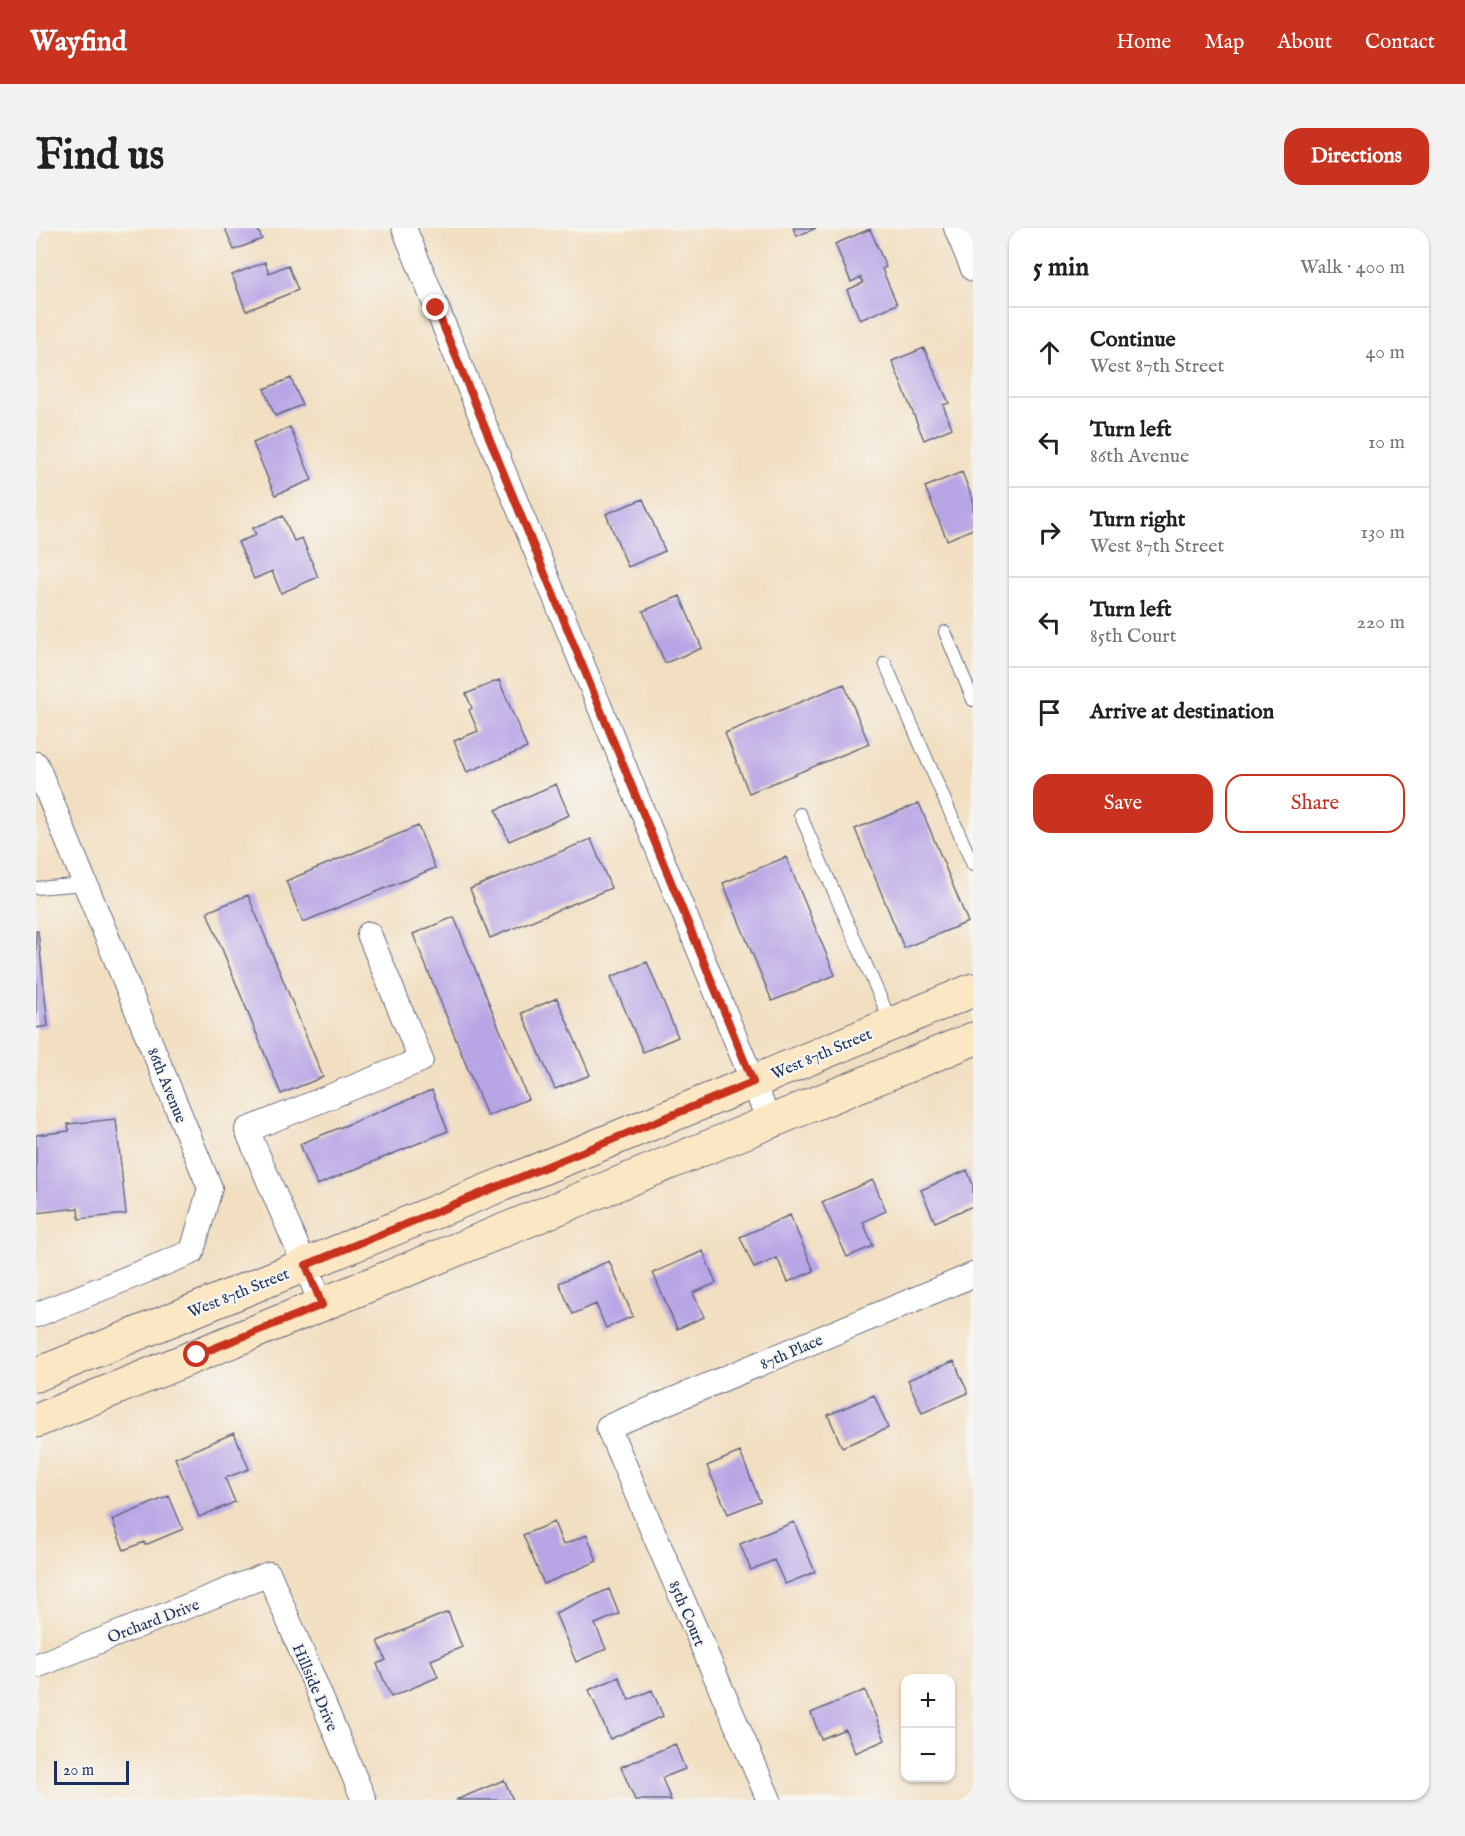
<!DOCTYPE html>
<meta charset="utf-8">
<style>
:root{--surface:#fff;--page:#f2f2f2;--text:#202124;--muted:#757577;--line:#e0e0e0;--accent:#c8321e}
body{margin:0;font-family:"IM FELL English",serif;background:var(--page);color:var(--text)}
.controls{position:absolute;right:18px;bottom:18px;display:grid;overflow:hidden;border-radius:12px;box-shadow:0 2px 4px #0004}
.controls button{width:54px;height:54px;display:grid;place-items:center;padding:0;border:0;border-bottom:2px solid var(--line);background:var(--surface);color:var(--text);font:30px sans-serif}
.scale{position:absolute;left:18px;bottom:15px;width:75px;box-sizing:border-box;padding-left:6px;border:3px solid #1b2f5e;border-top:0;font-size:16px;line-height:21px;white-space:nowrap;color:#1b2f5e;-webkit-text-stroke:4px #f6f6f2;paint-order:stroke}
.stop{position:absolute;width:18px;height:18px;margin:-14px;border:4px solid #c8321e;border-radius:50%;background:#fff}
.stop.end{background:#c8321e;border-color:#fff;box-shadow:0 2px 6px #0008}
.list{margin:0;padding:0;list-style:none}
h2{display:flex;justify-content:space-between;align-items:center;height:78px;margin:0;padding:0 24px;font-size:26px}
h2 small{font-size:20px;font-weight:400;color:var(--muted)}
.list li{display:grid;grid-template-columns:39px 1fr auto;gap:18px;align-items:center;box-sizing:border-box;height:90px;padding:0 24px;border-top:2px solid var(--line)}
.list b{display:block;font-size:22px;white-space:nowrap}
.list p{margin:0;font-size:20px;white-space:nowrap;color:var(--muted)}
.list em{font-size:20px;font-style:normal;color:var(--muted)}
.actions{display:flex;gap:12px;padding:18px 24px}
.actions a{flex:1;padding:14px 0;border:2px solid var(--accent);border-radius:18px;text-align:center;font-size:21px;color:var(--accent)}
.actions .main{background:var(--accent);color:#fff}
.icon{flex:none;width:33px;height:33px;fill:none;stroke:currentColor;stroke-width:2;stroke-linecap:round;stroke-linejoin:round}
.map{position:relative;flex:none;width:937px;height:1572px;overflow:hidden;border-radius:18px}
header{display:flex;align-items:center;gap:36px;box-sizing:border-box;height:84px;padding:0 30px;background:var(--accent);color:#fff}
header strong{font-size:28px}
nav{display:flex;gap:33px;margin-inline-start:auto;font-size:21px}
.intro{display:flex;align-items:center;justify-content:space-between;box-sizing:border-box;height:144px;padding:0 36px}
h1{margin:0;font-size:42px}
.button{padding:15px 27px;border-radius:18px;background:var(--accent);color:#fff;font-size:21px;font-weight:700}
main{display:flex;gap:36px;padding:0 36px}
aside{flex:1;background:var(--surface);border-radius:18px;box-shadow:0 2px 4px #0004}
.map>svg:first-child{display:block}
.building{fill:#b8a5e5}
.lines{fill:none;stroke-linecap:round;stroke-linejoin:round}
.service-casing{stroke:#666c80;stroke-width:14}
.minor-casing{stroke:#666c80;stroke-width:26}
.secondary-casing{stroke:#666c80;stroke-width:35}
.service{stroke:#fff;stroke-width:12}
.minor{stroke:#fff;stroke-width:24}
.secondary{stroke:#fbe7c3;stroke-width:33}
.route{stroke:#c8321e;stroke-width:8}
.labels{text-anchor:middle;stroke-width:4.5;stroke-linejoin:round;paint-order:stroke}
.street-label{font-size:16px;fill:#1b2f5e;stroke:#f6f6f2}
</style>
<header>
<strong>Wayfind</strong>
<nav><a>Home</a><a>Map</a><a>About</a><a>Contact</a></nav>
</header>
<div class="intro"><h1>Find us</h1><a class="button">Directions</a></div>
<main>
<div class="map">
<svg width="937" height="1572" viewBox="0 0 937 1572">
<rect width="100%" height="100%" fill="#f6f6f2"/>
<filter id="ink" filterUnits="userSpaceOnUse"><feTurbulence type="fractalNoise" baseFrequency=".0167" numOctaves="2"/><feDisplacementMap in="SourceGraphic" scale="12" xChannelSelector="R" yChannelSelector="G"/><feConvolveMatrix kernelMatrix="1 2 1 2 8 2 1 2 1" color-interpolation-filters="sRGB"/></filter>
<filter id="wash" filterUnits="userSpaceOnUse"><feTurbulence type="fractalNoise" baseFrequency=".008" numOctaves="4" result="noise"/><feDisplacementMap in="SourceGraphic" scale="24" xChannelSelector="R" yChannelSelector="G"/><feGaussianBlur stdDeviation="1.35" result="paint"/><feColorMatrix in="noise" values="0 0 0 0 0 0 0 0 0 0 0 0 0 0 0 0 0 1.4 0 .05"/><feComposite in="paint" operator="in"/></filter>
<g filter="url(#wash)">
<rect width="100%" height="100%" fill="#f2dec0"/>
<g id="blocks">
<path class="building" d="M189,0H221L226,11L198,22Z
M757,0H780L761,8Z
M834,1L850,39L846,41L861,76L824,92L811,62L827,55L825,49L815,54L799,16Z
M229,34L233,45L252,37L262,62L210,83L196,47Z
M888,120L913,175L907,177L916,200L888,212L856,133Z
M255,150L266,177L239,188L228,161Z
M254,199L276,252L239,267L217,215Z
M926,244L937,272V301L911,312L889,259Z
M607,271L629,323L592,339L570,286Z
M247,288L258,313L266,310L282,349L245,365L236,343L218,351L202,314L220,307L217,300Z
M644,368L666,420L629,435L607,383Z
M463,452L491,520L431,544L418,513L442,503L433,482L436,480L430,466Z
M808,456L833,516L713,565L689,505Z
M520,556L533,587L473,613L460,582Z
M883,575L932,694L868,720L819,601Z
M382,598L399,640L267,694L250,653Z
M555,611L575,660L454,710L434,661Z
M750,629L799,747L736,773L687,655Z
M212,667L287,849L245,866L171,684Z
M418,689L492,871L451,888L377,706Z
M0,703H2L12,798L0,800Z
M611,734L642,809L607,824L575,749Z
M521,770L554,847L519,861L486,785Z
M396,862L412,903L281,957L264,916Z
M80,891L90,986L43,991L42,980L0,985V907L33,903L32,896Z
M931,942L937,957V978L899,994L885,962Z
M837,952L850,983L827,994L837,1018L811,1029L786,974Z
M754,987L778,1043L752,1054L741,1030L718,1040L704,1009Z
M667,1023L680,1055L657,1065L668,1089L641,1101L617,1045Z
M573,1033L597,1088L570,1100L560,1076L537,1086L523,1055Z
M918,1133L932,1165L886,1185L872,1152Z
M838,1167L852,1200L806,1219L792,1187Z
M198,1205L213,1241L189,1250L199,1274L163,1289L139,1230Z
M704,1224L724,1273L692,1286L671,1238Z
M133,1268L147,1301L109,1317L108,1314L88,1322L76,1292Z
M518,1294L527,1317L551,1307L561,1333L508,1356L487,1307Z
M758,1294L779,1344L749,1356L738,1332L715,1342L704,1316Z
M573,1361L583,1386L559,1396L570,1421L540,1434L519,1385Z
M412,1384L426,1419L395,1432L402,1449L355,1469L341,1436L350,1432L342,1413Z
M583,1449L593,1472L616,1462L627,1488L574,1511L553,1462Z
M829,1462L849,1512L819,1525L809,1501L785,1511L775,1485Z
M639,1516L649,1541L626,1550L635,1572H599L585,1539Z
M468,1552L477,1572H420Z"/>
</g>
</g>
<g filter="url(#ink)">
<use href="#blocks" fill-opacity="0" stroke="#666c80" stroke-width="1.5"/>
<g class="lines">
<g class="service-casing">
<path id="service" d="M909,404L937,472
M849,435L937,637
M764,586L855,794
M0,660L49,656"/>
</g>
<g class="minor-casing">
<path id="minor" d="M368,0L733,893
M920,0L937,41
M0,536L174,960L156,1024L0,1087
M286,1077L211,902L385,832L333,706
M0,1438L233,1346L328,1572
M733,1572L572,1199L937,1047"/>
</g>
<g class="secondary-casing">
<path id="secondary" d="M0,1147L717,854L937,762
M0,1193L937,811"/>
</g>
<use href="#service" class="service"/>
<use href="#minor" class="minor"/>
<use href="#secondary" class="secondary"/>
</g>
</g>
<g class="lines" filter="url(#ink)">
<path class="route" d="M161,1127L286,1077L270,1037L717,854L400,80"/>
</g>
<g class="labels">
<g class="street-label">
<text transform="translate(785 825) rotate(-23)" y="6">West 87th Street</text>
<text transform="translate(132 857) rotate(68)" y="6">86th Avenue</text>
<text transform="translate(202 1064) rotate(-22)" y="6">West 87th Street</text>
<text transform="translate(755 1123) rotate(-23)" y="6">87th Place</text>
<text transform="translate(652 1385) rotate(67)" y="6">85th Court</text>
<text transform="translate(117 1392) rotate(-21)" y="6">Orchard Drive</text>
<text transform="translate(280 1459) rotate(67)" y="6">Hillside Drive</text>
</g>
</g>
</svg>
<div class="controls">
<button>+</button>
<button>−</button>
</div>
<div class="scale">20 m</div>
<div class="stop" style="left:161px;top:1127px"></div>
<div class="stop end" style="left:400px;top:80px"></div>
</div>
<aside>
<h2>5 min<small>Walk · 400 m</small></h2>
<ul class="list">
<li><svg class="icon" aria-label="ahead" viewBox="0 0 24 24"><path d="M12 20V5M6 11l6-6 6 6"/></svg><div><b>Continue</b><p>West 87th Street</p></div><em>40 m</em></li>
<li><svg class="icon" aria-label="left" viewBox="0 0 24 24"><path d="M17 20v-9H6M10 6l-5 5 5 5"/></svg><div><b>Turn left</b><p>86th Avenue</p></div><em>10 m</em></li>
<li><svg class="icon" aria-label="right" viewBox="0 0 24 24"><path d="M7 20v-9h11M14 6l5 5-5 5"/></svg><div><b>Turn right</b><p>West 87th Street</p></div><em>130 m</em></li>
<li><svg class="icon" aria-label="left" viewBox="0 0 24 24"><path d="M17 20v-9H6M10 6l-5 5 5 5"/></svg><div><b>Turn left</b><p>85th Court</p></div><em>220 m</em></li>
<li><svg class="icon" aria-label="arrive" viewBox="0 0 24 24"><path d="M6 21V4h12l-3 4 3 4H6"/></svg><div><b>Arrive at destination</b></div></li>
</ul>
<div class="actions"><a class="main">Save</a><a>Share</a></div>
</aside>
</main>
